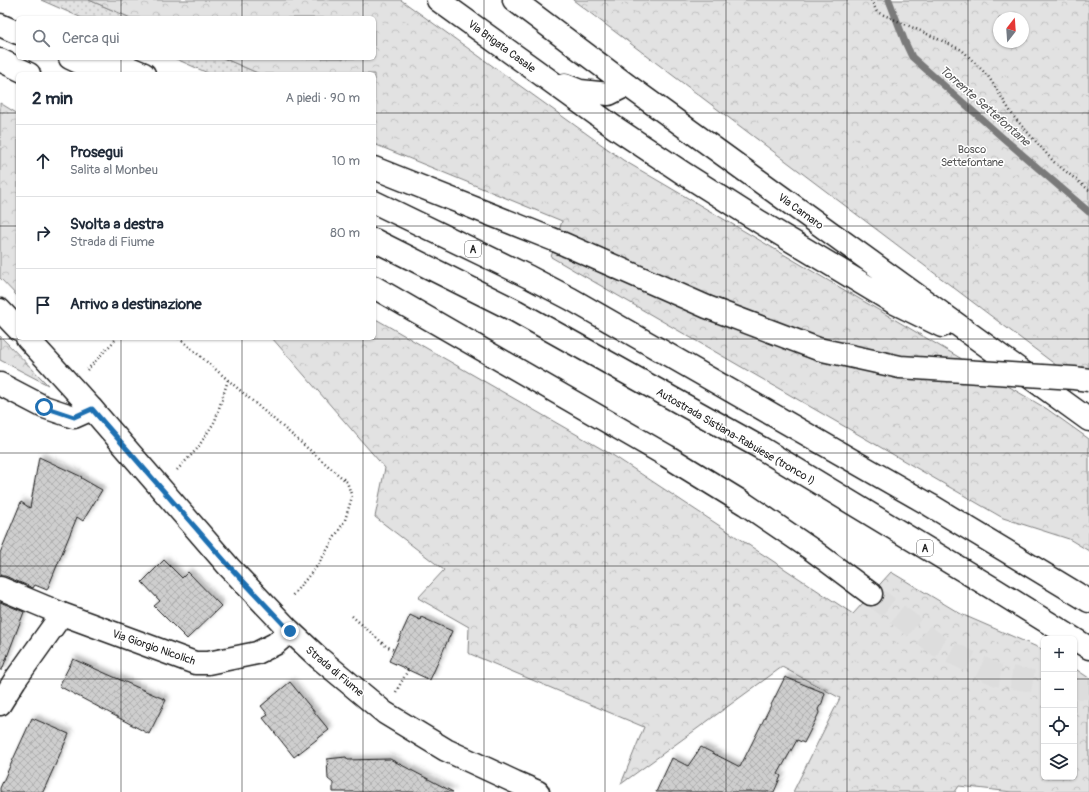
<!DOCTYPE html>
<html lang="it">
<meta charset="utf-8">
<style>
:root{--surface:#fff;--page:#f2f2f3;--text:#1f2937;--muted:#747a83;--line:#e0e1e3}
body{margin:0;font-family:Pangolin,sans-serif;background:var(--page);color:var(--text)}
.controls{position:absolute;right:12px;bottom:12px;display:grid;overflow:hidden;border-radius:6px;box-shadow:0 1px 3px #0004}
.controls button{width:36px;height:36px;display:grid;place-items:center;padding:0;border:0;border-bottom:1px solid var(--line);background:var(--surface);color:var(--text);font:20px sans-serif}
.compass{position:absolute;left:993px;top:12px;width:36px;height:36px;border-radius:50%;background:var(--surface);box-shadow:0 1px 3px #0004;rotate:17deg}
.stop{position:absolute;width:12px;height:12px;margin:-9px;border:3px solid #1f6fb2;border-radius:50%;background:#fff}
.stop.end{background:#1f6fb2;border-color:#fff;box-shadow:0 1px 4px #0008}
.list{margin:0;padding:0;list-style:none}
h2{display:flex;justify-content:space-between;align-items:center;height:52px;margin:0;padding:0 16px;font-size:17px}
h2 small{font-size:13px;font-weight:400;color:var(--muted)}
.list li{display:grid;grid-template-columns:26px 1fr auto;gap:12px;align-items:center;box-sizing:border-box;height:72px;padding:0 16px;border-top:1px solid var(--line)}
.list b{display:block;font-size:15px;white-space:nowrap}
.list p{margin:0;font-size:13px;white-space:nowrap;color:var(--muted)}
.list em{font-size:13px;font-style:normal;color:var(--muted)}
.icon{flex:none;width:22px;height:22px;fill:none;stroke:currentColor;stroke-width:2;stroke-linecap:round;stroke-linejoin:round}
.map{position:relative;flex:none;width:1089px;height:792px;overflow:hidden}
.search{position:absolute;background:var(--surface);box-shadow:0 1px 3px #0004;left:16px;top:16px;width:360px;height:44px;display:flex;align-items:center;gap:10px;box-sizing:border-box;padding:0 14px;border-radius:6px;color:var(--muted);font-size:15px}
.panel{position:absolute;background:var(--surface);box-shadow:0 1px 3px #0004;left:16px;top:72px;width:360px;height:268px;border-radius:6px}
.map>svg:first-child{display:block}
.grass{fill:url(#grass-dots);stroke:#7f7f7f}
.forest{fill:url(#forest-crowns);stroke:#7f7f7f;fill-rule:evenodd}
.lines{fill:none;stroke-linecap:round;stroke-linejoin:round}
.stream{stroke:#7a7a7a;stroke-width:7}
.building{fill:url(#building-cross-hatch);stroke:#1c1c1c;filter:url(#shadow)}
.trunk-tunnel{stroke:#ddd;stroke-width:22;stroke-dasharray:22 11;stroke-linecap:butt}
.minor-casing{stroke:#1c1c1c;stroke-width:25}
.secondary-casing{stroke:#1c1c1c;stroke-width:25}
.primary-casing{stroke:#1c1c1c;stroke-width:25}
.trunk-casing{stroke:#1c1c1c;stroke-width:25}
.path{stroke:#1c1c1c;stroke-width:2.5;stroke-dasharray:1 3;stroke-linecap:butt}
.minor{stroke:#fff;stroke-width:22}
.secondary{stroke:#fff;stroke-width:22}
.primary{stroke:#fff;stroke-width:22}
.trunk{stroke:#fff;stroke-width:22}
.trunk-bridge-casing{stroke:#1c1c1c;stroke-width:25;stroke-linecap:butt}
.trunk-bridge{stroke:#fff;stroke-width:22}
.route{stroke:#1f6fb2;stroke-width:5}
.grid{fill:none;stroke:#1c1c1c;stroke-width:1;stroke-opacity:0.55}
.labels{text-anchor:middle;stroke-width:3;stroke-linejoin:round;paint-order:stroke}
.shield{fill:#fff;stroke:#606060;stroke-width:1}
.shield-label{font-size:10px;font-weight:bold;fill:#1c1c1c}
.street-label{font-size:11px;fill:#1c1c1c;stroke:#fff}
.park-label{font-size:11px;fill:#575757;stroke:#fff}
.water-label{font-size:12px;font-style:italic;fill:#5a5a5a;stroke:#fff}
</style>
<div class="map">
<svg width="1089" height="792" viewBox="0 0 1089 792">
<defs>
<pattern id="grass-dots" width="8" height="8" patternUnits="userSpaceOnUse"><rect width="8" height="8" fill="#e2e2e2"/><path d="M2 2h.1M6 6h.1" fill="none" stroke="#c1c1c1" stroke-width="1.8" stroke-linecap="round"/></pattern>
<pattern id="forest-crowns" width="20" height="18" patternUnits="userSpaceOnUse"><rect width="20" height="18" fill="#e2e2e2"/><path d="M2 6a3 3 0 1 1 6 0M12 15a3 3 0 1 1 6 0" fill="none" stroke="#c1c1c1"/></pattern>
<pattern id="building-cross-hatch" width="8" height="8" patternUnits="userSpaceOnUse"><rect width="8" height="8" fill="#cecece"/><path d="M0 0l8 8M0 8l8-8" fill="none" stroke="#b0b0b0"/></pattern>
<filter id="shadow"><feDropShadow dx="3.5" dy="-3.5" stdDeviation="2" flood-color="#0004"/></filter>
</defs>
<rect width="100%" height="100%" fill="#fff"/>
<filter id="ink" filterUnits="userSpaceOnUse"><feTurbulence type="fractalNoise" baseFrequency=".025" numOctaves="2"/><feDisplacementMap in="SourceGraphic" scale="8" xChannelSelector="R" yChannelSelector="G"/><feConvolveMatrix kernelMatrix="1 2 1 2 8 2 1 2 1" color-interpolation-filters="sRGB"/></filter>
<g filter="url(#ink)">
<path class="grass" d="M41,0H89L131,18H82Z
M174,58H223L260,74H210Z"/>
<path class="forest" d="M89,0H401L623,160L1047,409L1089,439V551L1069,539L1003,518L551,257L562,221L374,144V74H260L223,58H374V18H131Z
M573,0H1089V390ZM999,18H1023V42H999Z
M0,103L18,114V297L0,278Z
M374,318L614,456L853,614L891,572L961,614L1044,650V777H1074V668L1089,678V792H1012L959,786L955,792H793L840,698L782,667L621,784L644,727L468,653L469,627L418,598L444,570L375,517L385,468L272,338H374Z
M0,336L48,385L0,360Z"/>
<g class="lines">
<path class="stream" d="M889,0L905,42L912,57L1003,138L1089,212"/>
</g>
<path class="building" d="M39,457L82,477L81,478L102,490L83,521L77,517L47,590L35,585L33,588L5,576H0V553L21,502L30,508Z
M164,560L182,578L188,572L221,606L187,639L154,606L160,601L142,582Z
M0,602L24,612L2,670H0Z
M410,615L420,620L421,617L452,631L430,680L389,661Z
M73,659L166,700L149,734L59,686Z
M785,677L825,693L822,703L818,709L819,713L804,743L797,740L778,774L781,776L774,792H656L672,758L688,766L701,747L740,767Z
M290,682L329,730L294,757L263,718L268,715L261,706Z
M32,718L69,734L43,792H0V788Z
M346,757L348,760L390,759L453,792H333V783L328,779L327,759Z"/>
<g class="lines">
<path class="trunk-tunnel" d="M871,594L940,647L997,675L1044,683
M1074,688H1089"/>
<g class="minor-casing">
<path id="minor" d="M0,384L44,407L74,417L92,409
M0,588L62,614L195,663H208L257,653L275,644L290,631
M0,704L15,680L62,614"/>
</g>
<g class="secondary-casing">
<path id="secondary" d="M0,310L18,329
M27,338L92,409L229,567L290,631L319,658L385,713L446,750L515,782L538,792"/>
</g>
<g class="primary-casing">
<path id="primary" d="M438,0L614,127L683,173L760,222L893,302L942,326
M514,0L627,85L1089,420
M565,85L580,91L609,94L627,85"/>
</g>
<g class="trunk-casing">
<path id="trunk" d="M0,25L18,33
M70,58L104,74
M106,58L144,74
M0,60L29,74
M374,168L557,241
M374,202L529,277L571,299L930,505L1089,601
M374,240L516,311L761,448L994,589L1089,648
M374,287L667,456L745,504L811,549L871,594"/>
</g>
<path class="path" d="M871,0L877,12L923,32L962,50L988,76L1014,117L1054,162L1089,190
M179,338L347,482L352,497L345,520L318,565L291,597
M87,370L117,338
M177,470L197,449L215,421L228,380
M352,616L386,646L394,650
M396,692L408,670"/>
<use href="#minor" class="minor"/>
<use href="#secondary" class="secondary"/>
<use href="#primary" class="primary"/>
<use href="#trunk" class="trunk"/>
<g class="trunk-bridge-casing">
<path id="trunk-bridge" d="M557,241L707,307L818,349L900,367L1074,378L1089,380"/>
</g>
<use href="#trunk-bridge" class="trunk-bridge"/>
</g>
</g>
<g class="lines" filter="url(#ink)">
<path class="route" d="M44,407L74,417L92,409L229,566L290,631"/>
</g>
<path class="grid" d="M121,0V18M242,0V18M363,0V18M484,0V792M605,0V792M726,0V792M847,0V792M968,0V792M121,58V74M242,58V74M363,58V74M0,113H18M374,113H1089M0,226H18M374,226H1089M121,338V792M242,338V792M363,338V792M0,339H1089M0,453H1089M0,566H1089M0,679H1044M1074,679H1089"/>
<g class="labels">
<g class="shield">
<rect x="465" y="241" width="16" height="16" rx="3"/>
<rect x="917" y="540" width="16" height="16" rx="3"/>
</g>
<g class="shield-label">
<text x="473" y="253">A</text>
<text x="925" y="552">A</text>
</g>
<g class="street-label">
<text transform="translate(502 46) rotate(36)" y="4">Via Brigata Casale</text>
<text transform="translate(801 211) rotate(36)" y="4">Via Carnaro</text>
<text transform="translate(736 436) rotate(30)" y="4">Autostrada Sistiana-Rabuiese (tronco I)</text>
<text transform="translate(154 647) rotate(19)" y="4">Via Giorgio Nicolich</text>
<text transform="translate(335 671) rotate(40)" y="4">Strada di Fiume</text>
</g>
<g class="park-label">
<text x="972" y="153">Bosco<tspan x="972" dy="13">Settefontane</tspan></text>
</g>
<g class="water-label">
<text transform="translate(985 106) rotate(41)" y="4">Torrente Settefontane</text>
</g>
</g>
</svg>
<div class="controls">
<button>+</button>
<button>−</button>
<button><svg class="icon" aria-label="locate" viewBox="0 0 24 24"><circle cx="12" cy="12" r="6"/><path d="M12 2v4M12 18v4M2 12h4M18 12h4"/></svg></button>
<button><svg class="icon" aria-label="layers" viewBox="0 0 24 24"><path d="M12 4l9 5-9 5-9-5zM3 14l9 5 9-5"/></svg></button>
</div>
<svg class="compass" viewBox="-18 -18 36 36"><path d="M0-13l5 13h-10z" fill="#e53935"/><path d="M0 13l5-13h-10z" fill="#747a83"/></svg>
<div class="stop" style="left:44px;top:407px"></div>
<div class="stop end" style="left:290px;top:631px"></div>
<div class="search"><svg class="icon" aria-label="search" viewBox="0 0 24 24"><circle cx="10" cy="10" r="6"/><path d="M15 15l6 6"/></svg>Cerca qui</div>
<section class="panel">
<h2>2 min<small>A piedi · 90 m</small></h2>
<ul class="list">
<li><svg class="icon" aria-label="ahead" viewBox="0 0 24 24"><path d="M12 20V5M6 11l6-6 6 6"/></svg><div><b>Prosegui</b><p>Salita al Monbeu</p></div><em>10 m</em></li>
<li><svg class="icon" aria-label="right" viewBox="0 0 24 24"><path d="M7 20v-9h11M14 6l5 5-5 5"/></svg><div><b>Svolta a destra</b><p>Strada di Fiume</p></div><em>80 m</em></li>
<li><svg class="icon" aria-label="arrive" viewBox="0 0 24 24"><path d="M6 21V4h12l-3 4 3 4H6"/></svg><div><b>Arrivo a destinazione</b></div></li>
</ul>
</section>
</div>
